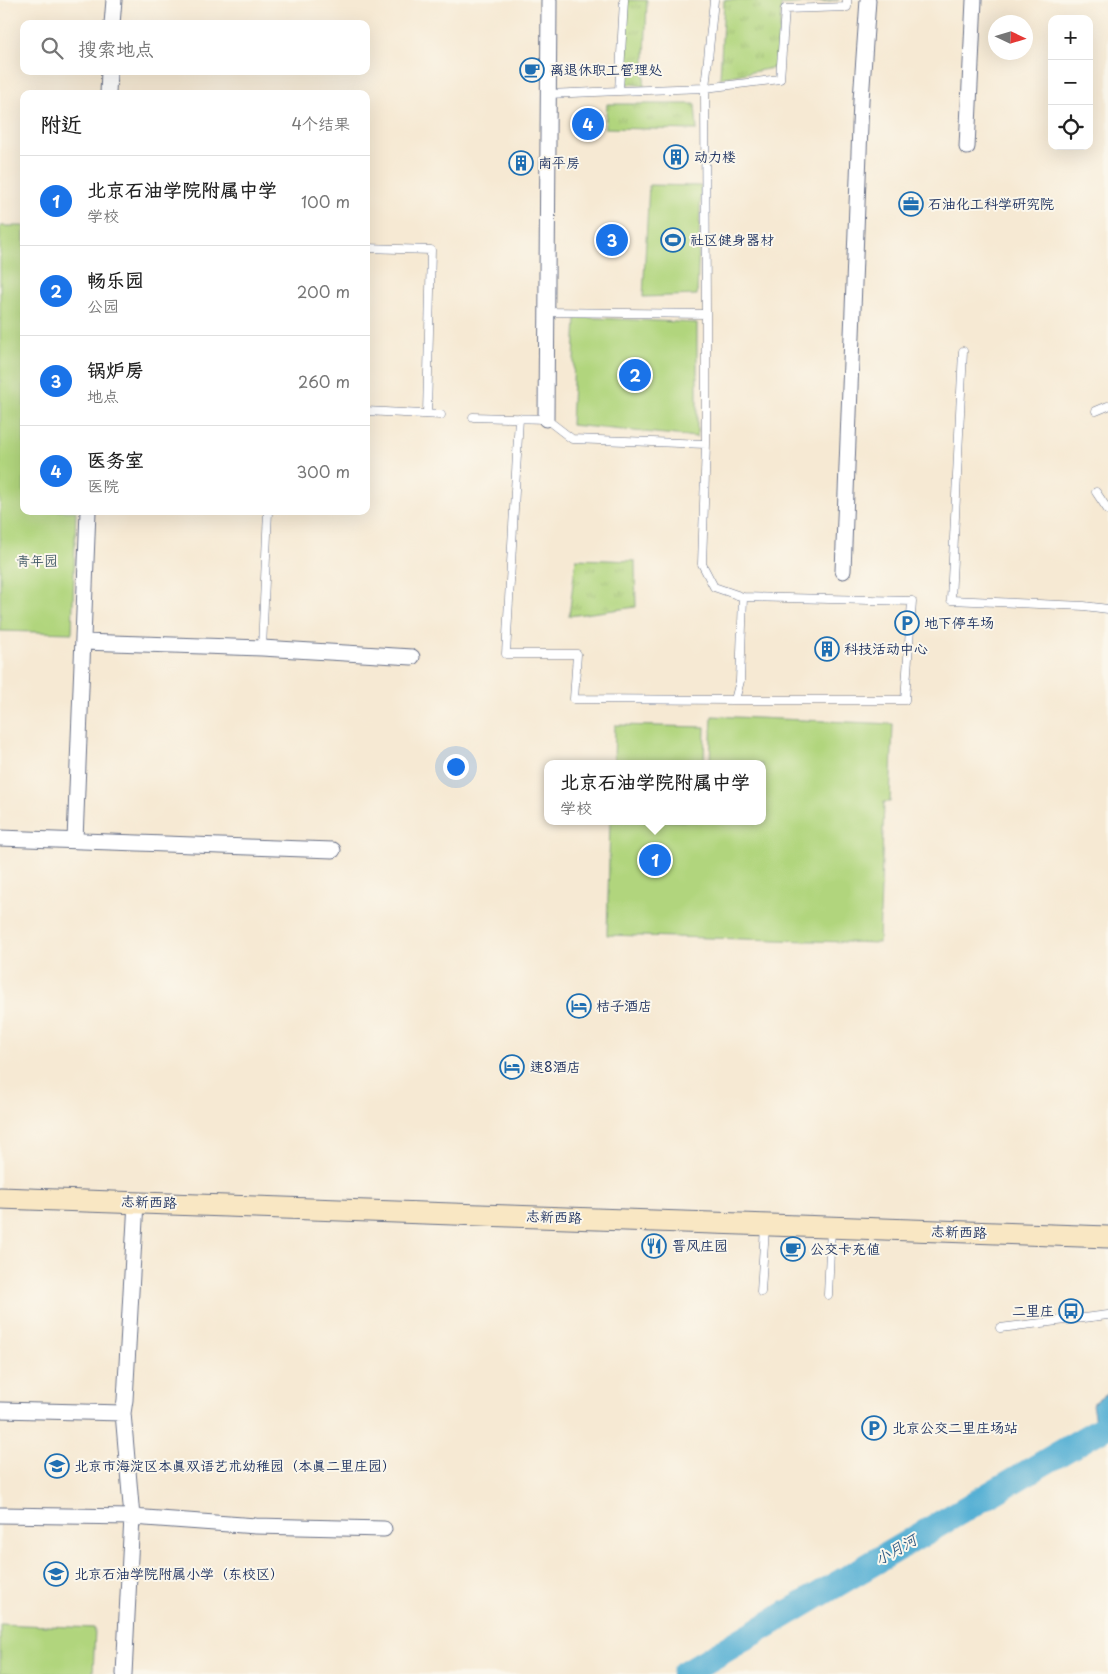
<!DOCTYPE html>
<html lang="zh">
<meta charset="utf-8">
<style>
:root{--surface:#fff;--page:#f6f6f6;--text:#222;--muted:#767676;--line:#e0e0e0;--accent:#1a73e8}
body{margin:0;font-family:"Playpen Sans","LXGW WenKai TC",sans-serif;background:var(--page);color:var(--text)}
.controls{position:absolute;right:15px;top:15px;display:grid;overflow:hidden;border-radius:10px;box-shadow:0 5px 20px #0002}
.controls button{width:45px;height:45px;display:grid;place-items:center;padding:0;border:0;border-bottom:1px solid var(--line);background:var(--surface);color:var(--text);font:25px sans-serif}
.compass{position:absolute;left:988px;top:15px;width:45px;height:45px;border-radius:50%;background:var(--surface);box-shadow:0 5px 20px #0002;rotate:94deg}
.you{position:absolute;left:455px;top:766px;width:18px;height:18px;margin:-12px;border:4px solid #fff;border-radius:50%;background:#1a73e8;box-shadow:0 0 0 8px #1a73e833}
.badge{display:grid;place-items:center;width:32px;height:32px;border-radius:50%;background:var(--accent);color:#fff;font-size:16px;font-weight:700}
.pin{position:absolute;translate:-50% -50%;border:2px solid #fff;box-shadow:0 1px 5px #0006}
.popup{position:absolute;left:544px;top:760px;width:222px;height:65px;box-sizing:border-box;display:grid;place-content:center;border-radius:10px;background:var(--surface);filter:drop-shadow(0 1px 4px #0005);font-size:16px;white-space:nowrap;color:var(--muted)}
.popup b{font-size:19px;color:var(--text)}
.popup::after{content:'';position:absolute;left:50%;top:100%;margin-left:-10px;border:10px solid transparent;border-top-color:var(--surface)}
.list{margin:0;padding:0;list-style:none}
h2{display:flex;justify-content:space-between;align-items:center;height:65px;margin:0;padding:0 20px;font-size:21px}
h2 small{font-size:16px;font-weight:400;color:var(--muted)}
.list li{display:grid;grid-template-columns:32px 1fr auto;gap:15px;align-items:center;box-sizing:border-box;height:90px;padding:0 20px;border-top:1px solid var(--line)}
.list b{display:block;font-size:19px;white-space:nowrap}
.list p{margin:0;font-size:16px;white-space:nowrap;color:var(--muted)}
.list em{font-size:16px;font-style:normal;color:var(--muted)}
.icon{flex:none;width:28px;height:28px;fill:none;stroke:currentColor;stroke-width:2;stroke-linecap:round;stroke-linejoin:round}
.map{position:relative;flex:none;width:1108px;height:1674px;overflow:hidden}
.search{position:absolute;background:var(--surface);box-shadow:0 5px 20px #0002;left:20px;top:20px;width:350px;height:55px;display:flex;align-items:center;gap:12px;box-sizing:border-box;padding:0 18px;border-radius:10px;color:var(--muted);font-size:19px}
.panel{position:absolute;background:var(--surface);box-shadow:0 5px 20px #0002;left:20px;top:90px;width:350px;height:425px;border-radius:10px}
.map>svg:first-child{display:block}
.grass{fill:url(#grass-tufts);stroke:#66826e}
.park{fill:#b1d57d;stroke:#66826e}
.water{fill:#57b0d4;stroke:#397099}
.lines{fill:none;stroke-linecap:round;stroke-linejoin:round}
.river{stroke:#57b0d4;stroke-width:26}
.lane-casing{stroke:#687087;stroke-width:9}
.street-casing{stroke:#687087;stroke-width:17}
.secondary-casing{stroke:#687087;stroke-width:23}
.lane{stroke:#fff;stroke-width:8}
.street{stroke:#fff;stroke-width:15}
.secondary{stroke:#f9e7c3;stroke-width:21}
.labels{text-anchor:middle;stroke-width:4;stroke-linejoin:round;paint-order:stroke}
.poi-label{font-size:14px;fill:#1b2f5e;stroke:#fbf7ec;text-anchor:start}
.park-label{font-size:14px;fill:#405866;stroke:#fbf7ec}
.street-label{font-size:14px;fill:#1b2f5e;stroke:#fbf7ec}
.water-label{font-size:15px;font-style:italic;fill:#305c87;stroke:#fbf7ec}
</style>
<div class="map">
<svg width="1108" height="1674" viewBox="0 0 1108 1674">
<defs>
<pattern id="grass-tufts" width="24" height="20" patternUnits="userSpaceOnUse" patternTransform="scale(1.25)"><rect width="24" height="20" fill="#b1d57d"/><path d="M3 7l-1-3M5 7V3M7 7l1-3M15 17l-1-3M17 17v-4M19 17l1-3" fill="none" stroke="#98b76e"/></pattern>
</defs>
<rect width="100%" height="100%" fill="#fbf7ec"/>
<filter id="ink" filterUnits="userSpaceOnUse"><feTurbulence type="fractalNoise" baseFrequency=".02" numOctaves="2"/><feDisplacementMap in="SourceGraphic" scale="10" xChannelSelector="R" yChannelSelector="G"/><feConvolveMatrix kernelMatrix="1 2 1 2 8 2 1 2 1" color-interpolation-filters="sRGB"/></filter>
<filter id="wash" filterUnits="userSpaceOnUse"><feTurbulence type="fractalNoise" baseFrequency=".0096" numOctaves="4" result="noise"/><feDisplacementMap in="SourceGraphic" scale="20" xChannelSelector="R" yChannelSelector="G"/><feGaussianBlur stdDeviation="1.12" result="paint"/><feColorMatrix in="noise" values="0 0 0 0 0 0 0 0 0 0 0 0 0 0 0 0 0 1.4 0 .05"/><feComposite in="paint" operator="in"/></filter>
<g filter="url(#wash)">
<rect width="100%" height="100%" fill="#f6e9d3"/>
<path class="grass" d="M624,0H647L644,86L623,83Z
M724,0H839L781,5L778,67L720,78Z
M607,104H695L697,130L605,128Z
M576,559L635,561L636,607L569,616Z"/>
<path class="park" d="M649,185L701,186L697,295L643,297Z
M0,226H24V511H76L72,633L0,631Z
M576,317L697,323V437L571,425Z
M712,716L893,724L890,802H884L879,943L607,935L610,821H762V764H710Z
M615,725L705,727L704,764H614Z
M0,1624L95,1628L93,1674H0Z"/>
<path class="water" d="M1108,1393V1434L1098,1441L1092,1404Z"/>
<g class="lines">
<path class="river" d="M684,1674L1108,1425"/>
</g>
</g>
<g filter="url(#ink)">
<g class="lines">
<g class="lane-casing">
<path id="lane" d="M714,0L705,88L780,79L785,9L847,7V0
M548,94L619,91
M366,248L431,250L427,414
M547,312L706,314L705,88L619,91L624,0
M963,351L951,600L1084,606L1108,609
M366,411L441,415
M1096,411L1108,406
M473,417L546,419L572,439L706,444V314
M519,418L506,654H577L574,699L735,700L740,681L743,597L714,587L702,564L706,444
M1096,492L1108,510
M262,648L268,511
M735,700H905L912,601L743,597
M761,1292L765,1227
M828,1295L831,1228
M1000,1328L1108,1315"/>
</g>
<g class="street-casing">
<path id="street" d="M112,24L114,0
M108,94L109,71
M967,147L974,0
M546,419L549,0
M843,571L861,100L868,0
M83,642L262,648L412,657
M0,838L333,850
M75,840L88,511
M0,1410L123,1413
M0,1515L132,1517L256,1526L384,1529
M124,1674L132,1517L123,1413L125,1400L136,1202"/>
</g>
<g class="secondary-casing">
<path id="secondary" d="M0,1198L1108,1237"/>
</g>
<use href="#lane" class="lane"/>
<use href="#street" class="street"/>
<use href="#secondary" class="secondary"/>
</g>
</g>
<defs>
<g id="cafe-ring" transform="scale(1.25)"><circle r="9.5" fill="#fbf7ec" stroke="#1f6fb2" stroke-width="1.5"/><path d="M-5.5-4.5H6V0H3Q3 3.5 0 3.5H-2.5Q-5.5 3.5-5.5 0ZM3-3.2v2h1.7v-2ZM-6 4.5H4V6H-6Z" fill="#1f6fb2"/></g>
<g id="building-ring" transform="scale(1.25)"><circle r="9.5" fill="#fbf7ec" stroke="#1f6fb2" stroke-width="1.5"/><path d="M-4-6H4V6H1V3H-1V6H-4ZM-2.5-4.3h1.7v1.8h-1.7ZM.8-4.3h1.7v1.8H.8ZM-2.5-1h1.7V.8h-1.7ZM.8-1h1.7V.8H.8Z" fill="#1f6fb2"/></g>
<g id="office-ring" transform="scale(1.25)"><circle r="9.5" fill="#fbf7ec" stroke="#1f6fb2" stroke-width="1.5"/><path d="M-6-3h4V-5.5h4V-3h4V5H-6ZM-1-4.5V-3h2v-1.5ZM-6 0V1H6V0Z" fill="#1f6fb2"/></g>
<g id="stadium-ring" transform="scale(1.25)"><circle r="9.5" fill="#fbf7ec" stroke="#1f6fb2" stroke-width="1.5"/><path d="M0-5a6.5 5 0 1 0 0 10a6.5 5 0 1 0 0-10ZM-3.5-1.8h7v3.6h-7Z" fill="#1f6fb2"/></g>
<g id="parking-ring" transform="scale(1.25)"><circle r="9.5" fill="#fbf7ec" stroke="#1f6fb2" stroke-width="1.5"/><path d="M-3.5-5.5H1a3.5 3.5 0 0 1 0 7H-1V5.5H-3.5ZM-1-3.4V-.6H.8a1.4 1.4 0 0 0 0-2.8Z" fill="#1f6fb2"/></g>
<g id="hotel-ring" transform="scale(1.25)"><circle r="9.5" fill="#fbf7ec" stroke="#1f6fb2" stroke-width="1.5"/><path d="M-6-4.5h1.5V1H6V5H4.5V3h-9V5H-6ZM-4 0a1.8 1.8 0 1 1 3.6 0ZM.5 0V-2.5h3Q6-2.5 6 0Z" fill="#1f6fb2"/></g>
<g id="restaurant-ring" transform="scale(1.25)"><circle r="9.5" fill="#fbf7ec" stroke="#1f6fb2" stroke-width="1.5"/><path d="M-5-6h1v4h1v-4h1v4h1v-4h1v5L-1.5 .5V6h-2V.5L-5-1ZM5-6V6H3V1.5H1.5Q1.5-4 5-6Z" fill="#1f6fb2"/></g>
<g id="bus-ring" transform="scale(1.25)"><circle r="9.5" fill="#fbf7ec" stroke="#1f6fb2" stroke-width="1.5"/><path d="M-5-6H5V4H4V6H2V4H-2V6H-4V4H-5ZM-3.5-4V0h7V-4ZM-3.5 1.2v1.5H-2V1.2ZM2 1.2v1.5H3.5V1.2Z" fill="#1f6fb2"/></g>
<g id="school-ring" transform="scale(1.25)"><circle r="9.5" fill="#fbf7ec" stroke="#1f6fb2" stroke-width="1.5"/><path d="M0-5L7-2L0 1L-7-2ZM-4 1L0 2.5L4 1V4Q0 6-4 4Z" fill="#1f6fb2"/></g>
</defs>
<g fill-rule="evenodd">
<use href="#cafe-ring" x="532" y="70"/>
<use href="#building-ring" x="676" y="157"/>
<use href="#building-ring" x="521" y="163"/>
<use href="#office-ring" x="911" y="204"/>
<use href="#stadium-ring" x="673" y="240"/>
<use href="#parking-ring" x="907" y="623"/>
<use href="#building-ring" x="827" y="649"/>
<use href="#hotel-ring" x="579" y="1006"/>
<use href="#hotel-ring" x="512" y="1067"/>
<use href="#restaurant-ring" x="654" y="1246"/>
<use href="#cafe-ring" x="793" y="1249"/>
<use href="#bus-ring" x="1071" y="1311"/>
<use href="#parking-ring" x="874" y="1428"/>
<use href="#school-ring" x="57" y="1466"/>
<use href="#school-ring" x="56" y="1574"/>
</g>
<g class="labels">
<g class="poi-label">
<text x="550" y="75">离退休职工管理处</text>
<text x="694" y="162">动力楼</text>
<text x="538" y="168">南平房</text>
<text x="928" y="209">石油化工科学研究院</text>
<text x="690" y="245">社区健身器材</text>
<text x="924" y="628">地下停车场</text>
<text x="844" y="654">科技活动中心</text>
<text x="596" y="1011">桔子酒店</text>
<text x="530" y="1072">速8酒店</text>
<text x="672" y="1251">晋风庄园</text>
<text x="810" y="1254">公交卡充值</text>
<text x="1054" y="1316" text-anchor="end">二里庄</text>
<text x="892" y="1433">北京公交二里庄场站</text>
<text x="74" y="1471">北京市海淀区本真双语艺术幼稚园（本真二里庄园）</text>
<text x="74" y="1579">北京石油学院附属小学（东校区）</text>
</g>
<g class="park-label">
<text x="37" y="566">青年园</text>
</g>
<g class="street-label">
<text transform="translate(149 1202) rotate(2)" y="5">志新西路</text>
<text transform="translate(554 1217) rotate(2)" y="5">志新西路</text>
<text transform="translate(959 1232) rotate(2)" y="5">志新西路</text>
</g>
<g class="water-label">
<text transform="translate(896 1550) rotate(-30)" y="5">小月河</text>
</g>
</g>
</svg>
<div class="controls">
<button>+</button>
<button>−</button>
<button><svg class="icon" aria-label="locate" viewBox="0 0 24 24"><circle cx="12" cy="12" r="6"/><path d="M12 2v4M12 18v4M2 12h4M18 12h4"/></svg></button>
</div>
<svg class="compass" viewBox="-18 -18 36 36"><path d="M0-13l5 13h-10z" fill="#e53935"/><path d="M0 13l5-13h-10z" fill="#767676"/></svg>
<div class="you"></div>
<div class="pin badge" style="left:655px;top:860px">1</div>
<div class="popup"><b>北京石油学院附属中学</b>学校</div>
<div class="pin badge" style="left:635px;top:375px">2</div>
<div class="pin badge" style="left:612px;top:240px">3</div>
<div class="pin badge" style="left:588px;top:124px">4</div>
<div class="search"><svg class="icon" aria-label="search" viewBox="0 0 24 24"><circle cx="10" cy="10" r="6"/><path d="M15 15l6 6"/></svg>搜索地点</div>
<section class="panel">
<h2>附近<small>4个结果</small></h2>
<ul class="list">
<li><span class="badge">1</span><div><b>北京石油学院附属中学</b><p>学校</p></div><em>100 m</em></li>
<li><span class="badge">2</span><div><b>畅乐园</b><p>公园</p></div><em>200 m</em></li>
<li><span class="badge">3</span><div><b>锅炉房</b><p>地点</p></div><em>260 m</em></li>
<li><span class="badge">4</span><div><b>医务室</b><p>医院</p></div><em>300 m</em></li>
</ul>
</section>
</div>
